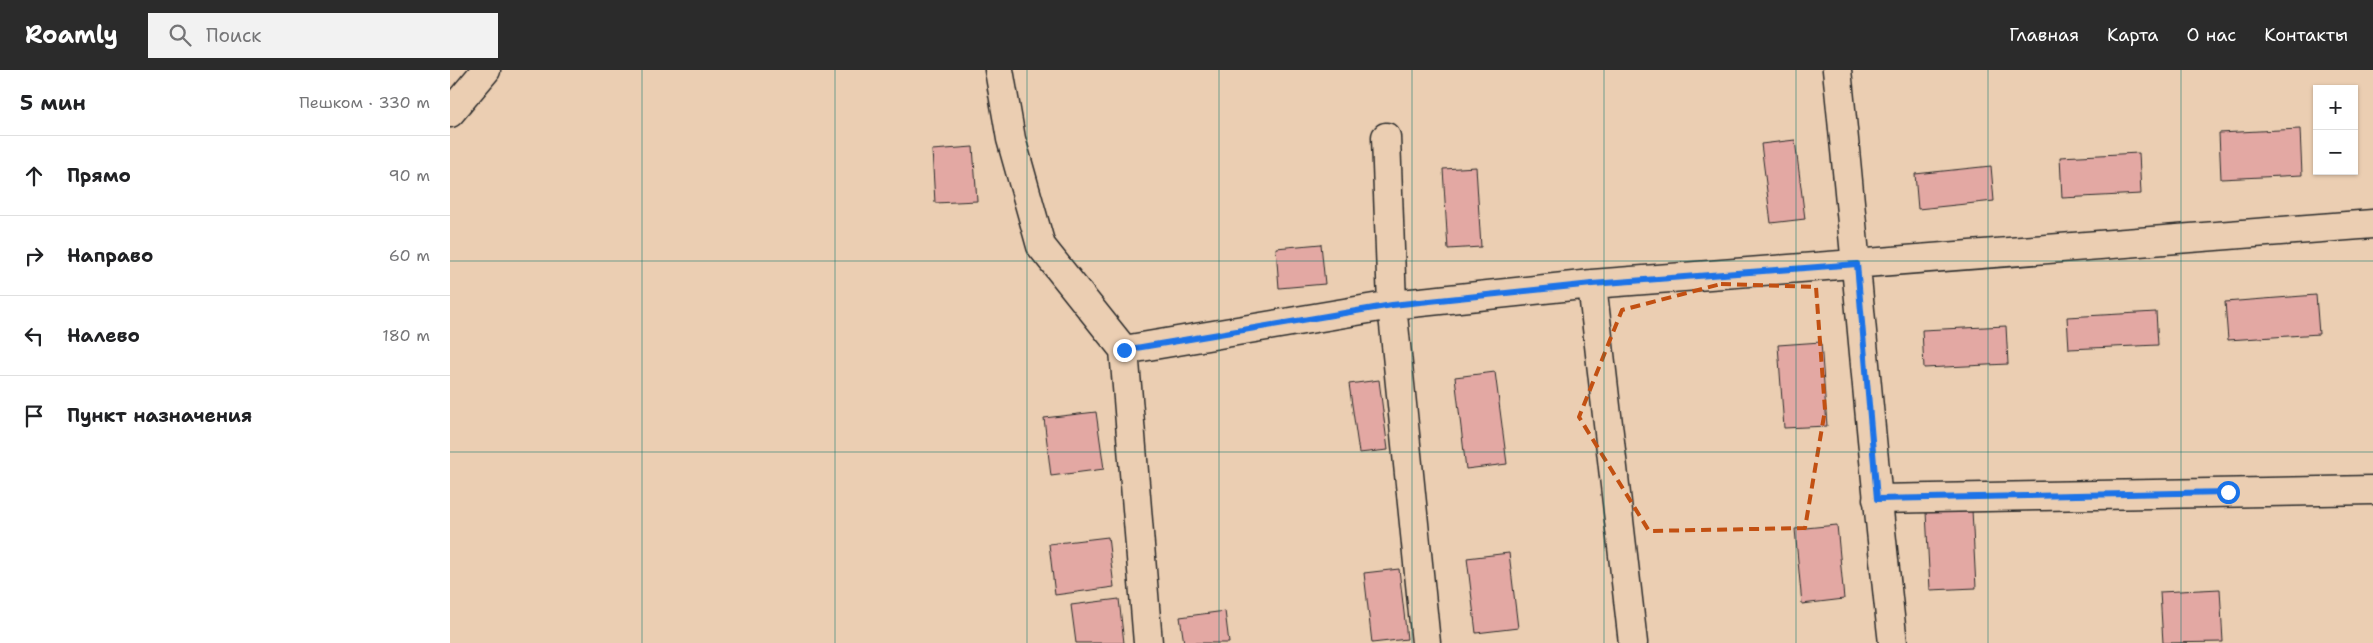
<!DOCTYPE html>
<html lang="ru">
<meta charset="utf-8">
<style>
:root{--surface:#fff;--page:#f2f2f2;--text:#202124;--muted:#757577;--line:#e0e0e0;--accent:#2b2b2b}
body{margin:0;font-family:"Shantell Sans",sans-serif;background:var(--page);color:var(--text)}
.controls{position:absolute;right:15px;top:15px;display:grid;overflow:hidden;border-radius:0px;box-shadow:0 1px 4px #0004}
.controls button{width:45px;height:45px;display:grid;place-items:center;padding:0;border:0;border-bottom:1px solid var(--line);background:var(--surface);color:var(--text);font:25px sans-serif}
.stop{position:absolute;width:15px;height:15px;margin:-11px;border:4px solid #1a73e8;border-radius:50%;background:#fff}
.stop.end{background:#1a73e8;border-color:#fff;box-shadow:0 1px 5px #0008}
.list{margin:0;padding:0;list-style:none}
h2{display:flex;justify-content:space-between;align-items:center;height:65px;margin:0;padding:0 20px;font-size:21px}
h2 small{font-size:16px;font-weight:400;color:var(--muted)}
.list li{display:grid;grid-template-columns:32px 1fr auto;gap:15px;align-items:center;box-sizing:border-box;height:80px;padding:0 20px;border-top:1px solid var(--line)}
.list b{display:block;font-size:19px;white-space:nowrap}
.list em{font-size:16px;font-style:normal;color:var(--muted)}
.icon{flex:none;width:28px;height:28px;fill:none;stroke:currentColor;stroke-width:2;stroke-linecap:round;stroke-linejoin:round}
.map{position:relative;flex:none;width:1923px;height:573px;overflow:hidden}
header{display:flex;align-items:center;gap:30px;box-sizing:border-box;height:70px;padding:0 25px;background:var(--accent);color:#fff}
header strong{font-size:24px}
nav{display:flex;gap:28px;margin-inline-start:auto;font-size:18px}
.search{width:350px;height:45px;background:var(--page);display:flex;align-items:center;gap:12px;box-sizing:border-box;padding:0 18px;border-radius:0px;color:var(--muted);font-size:19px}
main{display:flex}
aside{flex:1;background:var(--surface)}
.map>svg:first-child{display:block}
.building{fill:#e3a8a3;stroke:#2b2b2b}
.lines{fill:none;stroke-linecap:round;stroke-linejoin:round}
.minor-casing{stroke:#2b2b2b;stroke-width:31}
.minor{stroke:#ebceb2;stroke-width:28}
.route{stroke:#1a73e8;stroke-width:6}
.marked{fill:none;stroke:#c25012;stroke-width:4;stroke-dasharray:10 6;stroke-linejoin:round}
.grid{fill:none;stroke:#0f766e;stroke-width:1;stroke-opacity:0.55}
</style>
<header>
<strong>Roamly</strong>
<div class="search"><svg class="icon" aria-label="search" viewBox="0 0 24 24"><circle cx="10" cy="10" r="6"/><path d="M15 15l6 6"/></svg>Поиск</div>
<nav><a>Главная</a><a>Карта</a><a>О нас</a><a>Контакты</a></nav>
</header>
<main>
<aside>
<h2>5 мин<small>Пешком · 330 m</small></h2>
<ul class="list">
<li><svg class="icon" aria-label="ahead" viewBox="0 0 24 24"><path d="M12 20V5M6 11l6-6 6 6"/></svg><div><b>Прямо</b></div><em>90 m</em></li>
<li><svg class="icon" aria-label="right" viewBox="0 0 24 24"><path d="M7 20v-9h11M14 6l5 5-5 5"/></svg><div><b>Направо</b></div><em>60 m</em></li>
<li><svg class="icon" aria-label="left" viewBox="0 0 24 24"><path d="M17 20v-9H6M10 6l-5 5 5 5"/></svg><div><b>Налево</b></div><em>180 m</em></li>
<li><svg class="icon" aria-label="arrive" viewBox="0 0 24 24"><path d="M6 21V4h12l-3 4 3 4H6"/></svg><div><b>Пункт назначения</b></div></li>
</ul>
</aside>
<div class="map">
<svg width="1923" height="573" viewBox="0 0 1923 573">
<rect width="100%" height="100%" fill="#ebceb2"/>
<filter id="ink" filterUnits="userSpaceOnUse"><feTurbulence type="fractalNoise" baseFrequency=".02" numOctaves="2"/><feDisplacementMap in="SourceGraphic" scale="10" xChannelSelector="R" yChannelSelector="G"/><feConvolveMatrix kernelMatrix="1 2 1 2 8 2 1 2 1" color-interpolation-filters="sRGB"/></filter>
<g filter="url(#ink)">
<path class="building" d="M1850,59L1852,105L1771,109L1769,63Z
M1345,70L1355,149L1321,153L1311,74Z
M523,77L527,131L485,133L482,80Z
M1689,83L1691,124L1612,128L1610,87Z
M1541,96L1544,131L1468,139L1465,104Z
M1026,97L1031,177L998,179L993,99Z
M871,174L875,214L829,218L826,178Z
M1866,225L1869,264L1778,270L1775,232Z
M1706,242L1708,275L1619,279L1617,247Z
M1556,256L1558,294L1474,298L1472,260Z
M1371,272L1377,356L1334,358L1328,275Z
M1045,302L1057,394L1016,399L1005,307Z
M929,310L938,380L909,383L899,314Z
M646,342L654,399L601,406L594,348Z
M1522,440L1526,518L1480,520L1476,442Z
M1387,455L1394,529L1352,534L1345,459Z
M658,467L664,517L605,525L599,474Z
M1059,483L1068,558L1026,563L1017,488Z
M949,499L957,569L922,573L914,503Z
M1770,519L1773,572L1713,573L1710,522Z
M669,529L674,573H626L621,535Z
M775,541L779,573H734L730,547Z"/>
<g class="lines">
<g class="minor-casing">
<path id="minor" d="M549,0L561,69L591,176L674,280L698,573
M1387,0C1407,191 1421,382 1443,573
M0,43L36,0
M936,67L942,235L976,573
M1142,214L1183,573
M674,280L942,235L1142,214L1923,154
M1427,429L1923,420"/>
</g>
<use href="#minor" class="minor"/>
</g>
</g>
<g class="lines" filter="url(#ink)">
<path class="route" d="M674,280L942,235L1142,214L1407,194L1427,429L1778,422"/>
</g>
<path class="marked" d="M1271,214L1366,217L1375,340L1355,458L1199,461L1129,347L1172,240Z"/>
<path class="grid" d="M192,0V573M385,0V573M577,0V573M769,0V573M962,0V573M1154,0V573M1346,0V573M1538,0V573M1731,0V573M0,191H1923M0,382H1923"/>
</svg>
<div class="controls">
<button>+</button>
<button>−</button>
</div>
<div class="stop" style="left:1778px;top:422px"></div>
<div class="stop end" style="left:674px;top:280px"></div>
</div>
</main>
